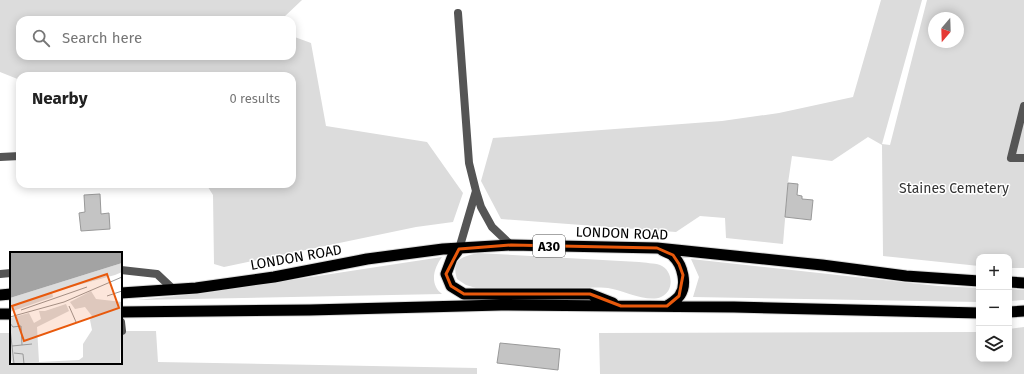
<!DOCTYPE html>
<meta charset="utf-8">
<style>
:root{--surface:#fff;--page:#f6f6f6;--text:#222;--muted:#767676;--line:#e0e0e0}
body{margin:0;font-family:"Fira Sans",sans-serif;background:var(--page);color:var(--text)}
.controls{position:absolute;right:12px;bottom:12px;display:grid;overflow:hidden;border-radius:8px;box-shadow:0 2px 10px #0003}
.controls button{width:36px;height:36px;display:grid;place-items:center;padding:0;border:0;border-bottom:1px solid var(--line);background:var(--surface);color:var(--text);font:20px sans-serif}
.compass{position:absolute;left:928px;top:12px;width:36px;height:36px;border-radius:50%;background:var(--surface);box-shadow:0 2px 10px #0003;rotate:199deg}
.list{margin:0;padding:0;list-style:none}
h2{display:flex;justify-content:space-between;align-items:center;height:52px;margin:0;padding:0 16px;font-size:17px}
h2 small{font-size:13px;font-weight:400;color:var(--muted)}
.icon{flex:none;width:22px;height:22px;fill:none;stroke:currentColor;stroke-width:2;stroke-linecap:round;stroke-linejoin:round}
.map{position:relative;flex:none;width:1024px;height:374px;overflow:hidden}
.search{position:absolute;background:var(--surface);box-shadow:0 2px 10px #0003;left:16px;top:16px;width:280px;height:44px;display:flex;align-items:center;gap:10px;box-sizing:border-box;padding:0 14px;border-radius:12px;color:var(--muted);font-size:15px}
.panel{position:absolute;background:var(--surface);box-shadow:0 2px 10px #0003;left:16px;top:72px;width:280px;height:116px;border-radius:12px}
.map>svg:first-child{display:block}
.green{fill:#dcdcdc;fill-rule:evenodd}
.building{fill:#c4c4c4;stroke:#999}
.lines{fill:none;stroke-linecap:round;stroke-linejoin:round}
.trunk-casing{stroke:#dbdbdb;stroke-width:13}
.service{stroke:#555;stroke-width:8}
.trunk{stroke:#000;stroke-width:11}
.marked{fill:none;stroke:#e8590c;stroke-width:3;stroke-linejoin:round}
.labels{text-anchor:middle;stroke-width:3;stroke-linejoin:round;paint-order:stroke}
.shield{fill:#fff;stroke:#4c4c4c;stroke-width:1}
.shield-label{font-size:13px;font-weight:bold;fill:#000}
.park-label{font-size:14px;fill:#333;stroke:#fff}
.street-label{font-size:14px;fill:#000;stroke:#fff}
.inset-road{fill:none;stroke:#999;stroke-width:1}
.view{fill:#e8590c;fill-opacity:0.15;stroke:#e8590c;stroke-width:2}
.inset-edge{fill:none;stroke:#000;stroke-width:2}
</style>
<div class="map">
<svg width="1024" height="374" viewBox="0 0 1024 374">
<rect width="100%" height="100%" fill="#fff"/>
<path class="green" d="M0,0H302L283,18L284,20H20V56H292V36L311,43L326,126L427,142L463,193L453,222L416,227L224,267L214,264L213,195L206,184H292V76H20V80L0,72Z
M881,0H922L882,144L890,145L927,0H1024V268H1009V257H979V266L883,256L882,145L868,137L832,161L792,156L788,183L783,244L726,238L725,218L700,216L676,232L501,219L481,181L493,138L722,121L779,113L853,97ZM934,18H958V42H934Z
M478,253L639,262C645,263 654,263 660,265C673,270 675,291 661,297C648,303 622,290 608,288C594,287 579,288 565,288C535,288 506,288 476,288L466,285L457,279C451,259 461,257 478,253Z
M442,257C436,265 431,277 436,287C437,290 440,292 442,294L137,300L206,293Z
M691,259L938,286L979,288V302L693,297L699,277Z
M1009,289L1024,290V300L1009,301Z
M1024,327V374H600L599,333L979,332V359H1009V329Z
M121,331H156L158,362L477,368V374H0V333H11V363H121Z"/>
<path class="building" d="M788,183L798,184L797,195L802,196V199L813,200L811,220L785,217Z
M100,194L101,214L109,213L110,229L81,231L79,213L85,212L84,195Z
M500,343L560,349L558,370L497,363Z"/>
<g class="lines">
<g class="trunk-casing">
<path id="trunk" d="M459,249L452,258L446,274L451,286L464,294H590L613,303
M662,250C665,252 671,253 673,256C683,265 687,285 680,295C677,300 671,303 667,306
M1009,282L1024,283
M121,293L196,288L274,277L367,259L443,249L511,245L657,248L822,265L906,276L979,281
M0,295L11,294
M121,312L310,310L501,305L734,307L979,313
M1009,312L1024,311
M0,314H11"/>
</g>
<path class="service" d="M458,13L469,163L476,191
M1024,106L1011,158H1024
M0,157L20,156
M459,249L476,191L481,207L492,227L511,245
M121,270L157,274L174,290
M0,274L11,273
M121,322L122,331"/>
<use href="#trunk" class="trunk"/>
</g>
<path class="marked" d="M511,245L657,248L673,255L679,264L683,275L679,296L667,306H621L590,294H464L451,286L446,274L459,249Z"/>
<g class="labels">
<rect class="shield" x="533" y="235" width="32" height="22" rx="3"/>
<g class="shield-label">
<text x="549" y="251">A30</text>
</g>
<g class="park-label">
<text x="954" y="193">Staines Cemetery</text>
</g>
<g class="street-label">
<text transform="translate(622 233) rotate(2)" y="5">LONDON ROAD</text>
<text transform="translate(296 257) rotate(-10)" y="5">LONDON ROAD</text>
</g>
</g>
<g transform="translate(10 252)">
<rect width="112" height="112" fill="#fff"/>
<path d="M112,11V20L105,23L42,40L43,45L0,60V46ZM81,39L86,47L112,50L110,112H3L0,105V66L19,61L24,71L31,67L29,59H35L56,52L59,59L27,75L29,110L69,108L73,105V92L82,78L80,68L82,64L75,55L65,57L60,50Z" fill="#dcdcdc"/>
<path d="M0,0H112V11L0,46Z" fill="#a3a3a3"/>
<path class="inset-road" d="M97,44L112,39M59,54L66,70M11,58L77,35M0,65L54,50L112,25M0,71L3,75L11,74L12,93M0,76L4,112M2,94L22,92M4,101L13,102L14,112"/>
<path class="view" d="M97,22L109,56L14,89L2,54Z"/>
<rect width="112" height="112" class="inset-edge"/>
</g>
</svg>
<div class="controls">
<button>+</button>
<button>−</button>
<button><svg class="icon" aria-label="layers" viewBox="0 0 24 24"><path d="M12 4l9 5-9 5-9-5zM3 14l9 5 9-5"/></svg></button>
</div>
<svg class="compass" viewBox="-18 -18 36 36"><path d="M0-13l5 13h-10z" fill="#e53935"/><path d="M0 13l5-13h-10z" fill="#767676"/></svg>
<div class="search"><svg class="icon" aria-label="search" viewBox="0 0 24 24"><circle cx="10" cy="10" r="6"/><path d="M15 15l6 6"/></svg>Search here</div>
<section class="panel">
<h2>Nearby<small>0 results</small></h2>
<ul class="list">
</ul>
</section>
</div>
